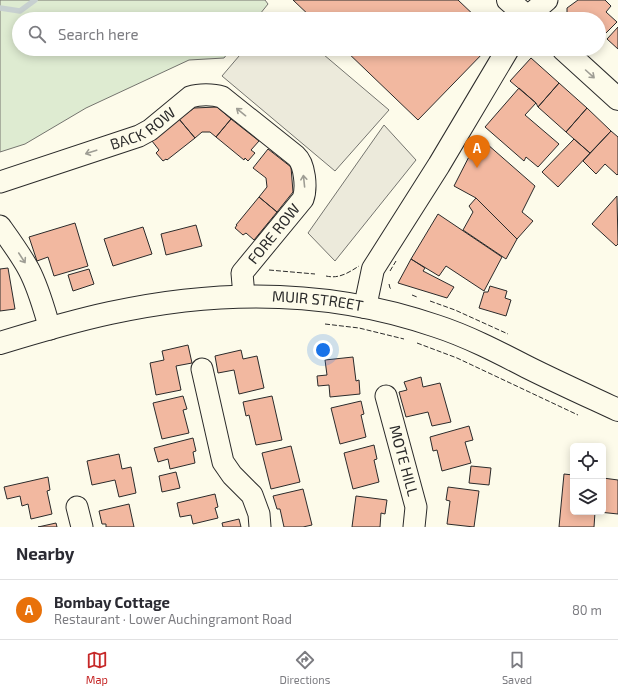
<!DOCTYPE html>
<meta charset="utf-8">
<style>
:root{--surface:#fff;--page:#f7f7f7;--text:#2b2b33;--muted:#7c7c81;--line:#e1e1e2;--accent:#c62828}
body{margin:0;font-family:"Exo 2",sans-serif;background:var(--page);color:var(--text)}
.controls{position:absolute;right:12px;bottom:12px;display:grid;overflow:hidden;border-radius:6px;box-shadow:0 2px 10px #0003}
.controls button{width:36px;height:36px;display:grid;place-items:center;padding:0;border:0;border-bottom:1px solid var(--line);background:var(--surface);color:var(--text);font:20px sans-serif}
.you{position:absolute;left:323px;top:350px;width:14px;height:14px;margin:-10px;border:3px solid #fff;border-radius:50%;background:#1a73e8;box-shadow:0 0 0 6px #1a73e833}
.badge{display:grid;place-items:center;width:26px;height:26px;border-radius:50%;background:var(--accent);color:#fff;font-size:13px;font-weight:700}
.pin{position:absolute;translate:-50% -33px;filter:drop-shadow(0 1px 2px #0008)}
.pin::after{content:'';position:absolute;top:21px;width:14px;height:12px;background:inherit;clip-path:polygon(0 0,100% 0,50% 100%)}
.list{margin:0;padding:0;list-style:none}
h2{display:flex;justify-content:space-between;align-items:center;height:52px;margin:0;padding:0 16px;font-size:17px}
h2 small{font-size:13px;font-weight:400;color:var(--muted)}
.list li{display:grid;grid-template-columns:26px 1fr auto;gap:12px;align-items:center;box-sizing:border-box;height:60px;padding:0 16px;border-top:1px solid var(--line)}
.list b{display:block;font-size:15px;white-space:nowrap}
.list p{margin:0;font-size:13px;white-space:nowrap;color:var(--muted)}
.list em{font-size:13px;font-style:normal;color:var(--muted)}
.icon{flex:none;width:22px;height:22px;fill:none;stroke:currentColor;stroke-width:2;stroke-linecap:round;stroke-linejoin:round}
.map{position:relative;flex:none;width:618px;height:527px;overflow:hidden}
.search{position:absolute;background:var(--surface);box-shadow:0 2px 10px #0003;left:12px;right:12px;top:12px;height:44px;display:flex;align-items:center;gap:10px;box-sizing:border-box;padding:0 14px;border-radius:22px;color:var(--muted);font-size:15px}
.sheet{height:112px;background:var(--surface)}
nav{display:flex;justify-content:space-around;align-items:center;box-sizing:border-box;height:56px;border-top:1px solid var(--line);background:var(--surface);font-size:11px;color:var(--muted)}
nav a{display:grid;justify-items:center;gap:2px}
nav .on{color:var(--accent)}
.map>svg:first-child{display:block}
.green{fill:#deebd1;stroke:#74746e}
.parking{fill:#eceadb;stroke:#74746e}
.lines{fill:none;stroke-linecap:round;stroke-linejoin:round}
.stream{stroke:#c7d0d0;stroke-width:5.5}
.building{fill:#f2b8a0;stroke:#2b2b2b}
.minor-casing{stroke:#2b2b2b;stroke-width:23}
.major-casing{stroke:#2b2b2b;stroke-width:24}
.minor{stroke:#fdfbea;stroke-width:21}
.major{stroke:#fdfbea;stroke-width:22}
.fence{stroke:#2b2b2b;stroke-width:1;stroke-dasharray:5 2;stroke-linecap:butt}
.oneway{stroke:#9e9d94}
.labels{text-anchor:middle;stroke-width:3;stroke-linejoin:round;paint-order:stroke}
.street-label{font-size:15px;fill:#2b2b2b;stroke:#fdfbea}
</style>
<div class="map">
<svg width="618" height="527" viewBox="0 0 618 527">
<rect width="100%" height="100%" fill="#fdfbea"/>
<path class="green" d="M0,0H265L268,4L256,19H19V49H231L224,58L189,60L86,108L25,144L0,152Z"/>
<path class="parking" d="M245,49H317L389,110L335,171L222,76Z
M384,125L416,160L335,261L308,233Z"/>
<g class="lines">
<path class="stream" d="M0,8L20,11L35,0"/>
</g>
<path class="building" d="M293,0H458L478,19H313Z
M578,0H605L611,6L606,12L617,22L599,40V19H567V8Z
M618,27V49L607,39Z
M344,49H487L418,120Z
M531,58L559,83L538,107L536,103L510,81Z
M559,83L587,108L566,132L538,107Z
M519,88L536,103L525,115L559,144L538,167L526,157L524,161L485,127Z
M217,107L231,119L216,137L210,132H202L195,138L179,119L194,108Z
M587,108L611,131L590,153L566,132Z
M179,119L195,138L167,160L166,159L163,161L156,153L159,150L152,141Z
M231,119L259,141L251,150L255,153L248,161L245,158L244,160L216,137Z
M611,131L618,137V174L617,175L605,164L596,174L583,161Z
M479,137L535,186L522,212L533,221L517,239L476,198L454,186Z
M574,139L590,153L558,187L542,172Z
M268,149L291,167L293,192L277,212L259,197L267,187L266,178L253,168Z
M617,196L618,244L616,246L592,224Z
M259,197L277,212L254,240L246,233L243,235L235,228L237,225H236Z
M476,198L517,239L506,259L463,230L473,212L469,206Z
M438,214L502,257L484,291L446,266L439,276L411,259Z
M75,223L88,266L54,276L48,257L37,261L29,237Z
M196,225L202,246L166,255L161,234Z
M143,227L152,254L113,266L104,239Z
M411,259L425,268L423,271L454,287L447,298L398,283Z
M8,268L15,309L0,311V269Z
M89,269L94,284L73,291L68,275Z
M490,286L507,291L505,298L511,300L506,316L479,308L484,292H488Z
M188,345L192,363L176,366L181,390L156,395L150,363L164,360L162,351Z
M241,350L243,359L257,356L264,388L239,394L234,370L218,373L215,356Z
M353,357L356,381L359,380L360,394L330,397L329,385L318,386L317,376L327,375L325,360Z
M421,377L423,387L440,383L451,422L432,426L428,412L406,417L399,392L407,390L404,382Z
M183,396L187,409L183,410L189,433L162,439L153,403Z
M272,396L282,440L256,445L249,415L246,416L243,402Z
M361,401L364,414L361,415L366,437L340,444L331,408Z
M469,426L473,440L465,442L471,463L442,471L437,450L433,451L430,437Z
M193,438L196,451L193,452L195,463L170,469L168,459L158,462L154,448Z
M374,445L377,459L374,460L379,482L353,489L344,453Z
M291,446L300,482L271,489L262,453Z
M119,454L122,469L131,467L136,493L119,497L115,480L92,485L87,461Z
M471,466L491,468L489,485L469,483Z
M176,472L180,488L162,492L159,476Z
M564,474L573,475V512H595L594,527H559Z
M48,477L50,490L47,491L52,514L31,519L28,504L22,506L20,496L7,499L4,487Z
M603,478L618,480V514L599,512H603Z
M448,487L479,491L474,527L447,524L450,501L446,500Z
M303,489L312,525L303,527H284L280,509H277L273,496Z
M215,494L218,507L215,508L218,518L193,524L191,515L180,517L177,503Z
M356,496L387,500L385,514L381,513L380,527H352Z
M129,504L134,527H106V524H102L99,511Z
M239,519L241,527H223L222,523Z
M56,523L57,527H38Z"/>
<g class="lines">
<g class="minor-casing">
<g id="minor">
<path d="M527,17L547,0"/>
<path id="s1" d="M0,182L139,136L150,130L190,97C199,94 213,94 222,97L296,156C305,164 307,188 303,199L242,273L244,296"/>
<path d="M0,226C10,240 21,255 29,270C39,289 44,309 50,329"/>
<path d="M202,369L223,462L232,475L252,495L259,514L260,527"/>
<path id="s2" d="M386,396L416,507L414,527"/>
<path d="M77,507L82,527"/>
</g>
</g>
<g class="major-casing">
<g id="major">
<path d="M508,0L530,19"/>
<path d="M563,49L618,99"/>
<path d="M365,307L373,269L439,165L508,49"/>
<path id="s3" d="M0,343C36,332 73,321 110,313C219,289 329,289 436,326C467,336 498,352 527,367C557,382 588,396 618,410"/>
</g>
</g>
<use href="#minor" class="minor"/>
<use href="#major" class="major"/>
<path class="fence" d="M269,270L315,274
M390,271L396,261
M326,276C339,279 348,273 359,266
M389,284L390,288L392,290
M412,295L417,297
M430,301L455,310L508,334
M325,324L359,328L404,339
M417,343L457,358L578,415"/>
</g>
<defs><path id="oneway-shaft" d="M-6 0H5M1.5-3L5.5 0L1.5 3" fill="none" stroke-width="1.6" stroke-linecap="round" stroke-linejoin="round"/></defs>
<g class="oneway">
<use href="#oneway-shaft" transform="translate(590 74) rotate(42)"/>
<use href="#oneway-shaft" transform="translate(241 112) rotate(-141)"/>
<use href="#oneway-shaft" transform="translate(91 152) rotate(162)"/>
<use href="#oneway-shaft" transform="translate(304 181) rotate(-96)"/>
<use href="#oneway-shaft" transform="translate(22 258) rotate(57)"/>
</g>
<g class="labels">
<g class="street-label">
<text dy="5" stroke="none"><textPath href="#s1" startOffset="153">BACK ROW</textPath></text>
<text transform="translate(274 234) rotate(-51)" y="5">FORE ROW</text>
<text dy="5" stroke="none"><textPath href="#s3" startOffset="323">MUIR STREET</textPath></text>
<text dy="5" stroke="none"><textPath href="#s2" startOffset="67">MOTE HILL</textPath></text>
</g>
</g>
</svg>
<div class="controls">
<button><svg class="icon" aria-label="locate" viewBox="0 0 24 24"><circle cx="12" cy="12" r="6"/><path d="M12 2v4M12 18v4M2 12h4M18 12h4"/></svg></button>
<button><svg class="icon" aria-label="layers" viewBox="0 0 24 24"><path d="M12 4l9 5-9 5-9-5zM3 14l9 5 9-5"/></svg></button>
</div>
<div class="you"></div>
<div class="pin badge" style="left:477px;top:168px;background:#e8710a">A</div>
<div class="search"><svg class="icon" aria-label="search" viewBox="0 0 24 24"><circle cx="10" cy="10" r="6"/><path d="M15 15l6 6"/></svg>Search here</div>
</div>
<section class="sheet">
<h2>Nearby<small></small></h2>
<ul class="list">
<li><span class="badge" style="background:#e8710a">A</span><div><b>Bombay Cottage</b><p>Restaurant · Lower Auchingramont Road</p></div><em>80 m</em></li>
</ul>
</section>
<nav>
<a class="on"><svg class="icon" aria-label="map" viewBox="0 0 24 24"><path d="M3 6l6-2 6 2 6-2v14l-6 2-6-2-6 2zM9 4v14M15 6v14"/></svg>Map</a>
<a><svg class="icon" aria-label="directions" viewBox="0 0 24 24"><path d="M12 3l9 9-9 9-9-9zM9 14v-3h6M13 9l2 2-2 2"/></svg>Directions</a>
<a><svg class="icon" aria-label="saved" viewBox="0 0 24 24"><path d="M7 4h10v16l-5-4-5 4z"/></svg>Saved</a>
</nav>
